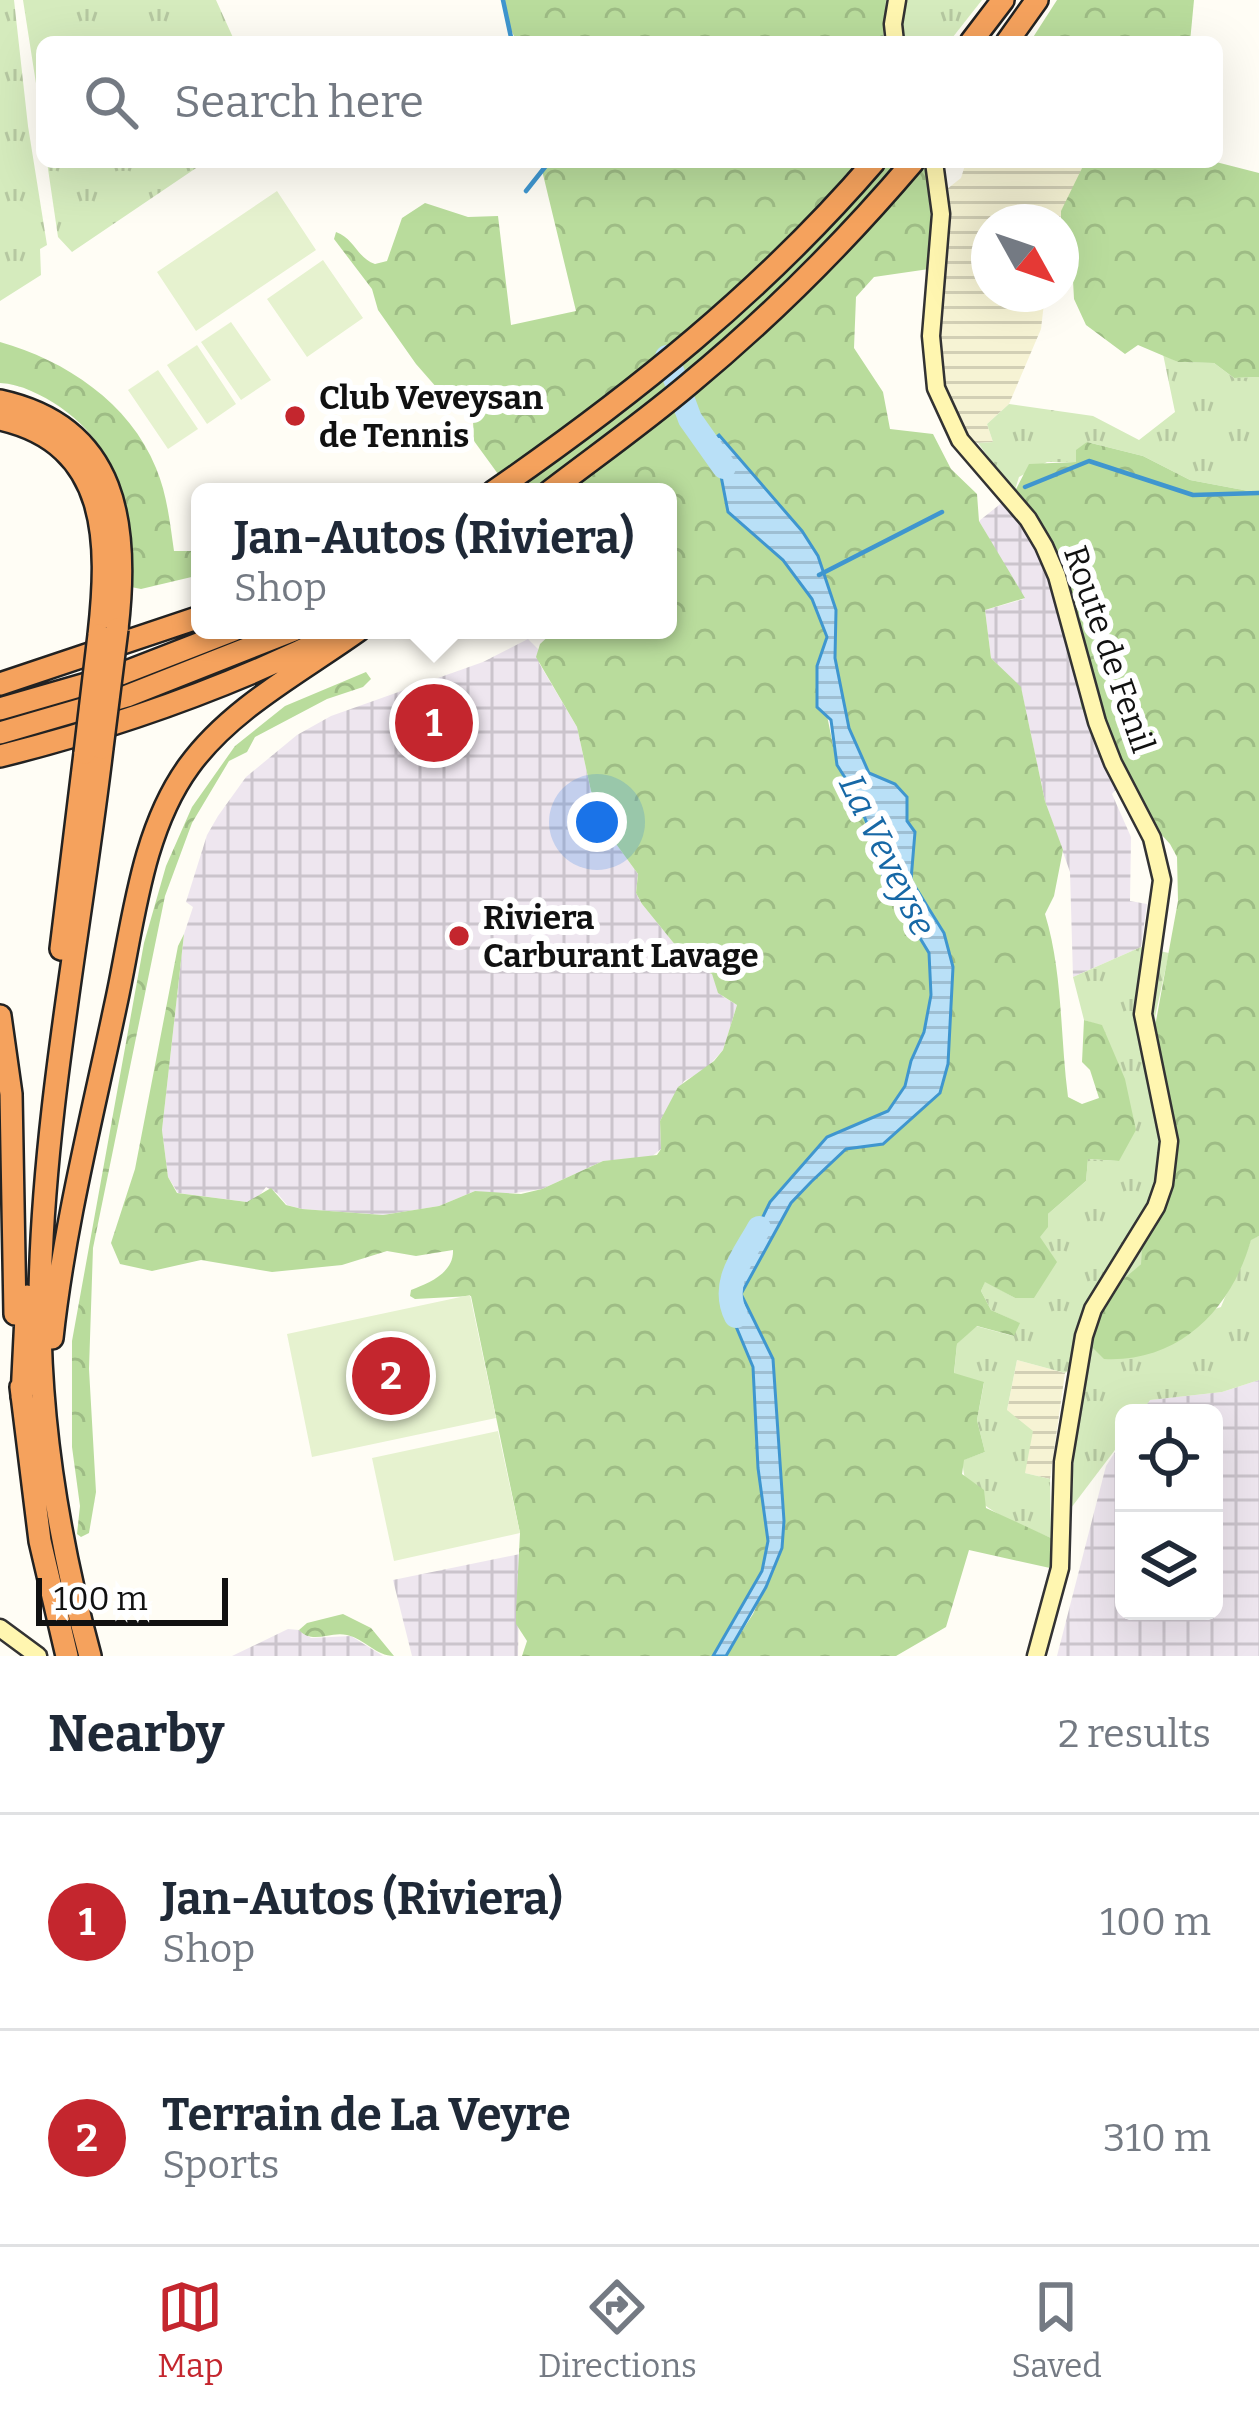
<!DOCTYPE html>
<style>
:root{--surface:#fff;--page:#f6f6f7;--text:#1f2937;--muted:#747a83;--line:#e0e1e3;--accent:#c4262e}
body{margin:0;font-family:Bitter,serif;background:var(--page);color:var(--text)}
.controls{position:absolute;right:36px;bottom:36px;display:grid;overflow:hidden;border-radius:18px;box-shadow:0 12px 48px #0002}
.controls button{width:108px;height:108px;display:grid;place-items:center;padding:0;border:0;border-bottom:3px solid var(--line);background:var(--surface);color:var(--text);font:60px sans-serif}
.compass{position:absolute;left:971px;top:204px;width:108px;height:108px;border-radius:50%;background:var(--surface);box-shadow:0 12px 48px #0002;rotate:130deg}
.scale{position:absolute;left:36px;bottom:30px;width:192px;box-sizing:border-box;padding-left:12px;border:6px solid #111;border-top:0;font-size:33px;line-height:42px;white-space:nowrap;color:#111;-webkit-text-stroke:9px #fff;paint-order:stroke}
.you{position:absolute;left:597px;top:822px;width:42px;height:42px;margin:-30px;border:9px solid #fff;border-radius:50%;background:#1a73e8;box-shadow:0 0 0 18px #1a73e833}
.badge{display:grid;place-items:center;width:78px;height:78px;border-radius:50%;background:var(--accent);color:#fff;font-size:39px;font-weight:700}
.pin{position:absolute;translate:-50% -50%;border:6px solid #fff;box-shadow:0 3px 12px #0006}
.popup{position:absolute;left:191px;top:483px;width:486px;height:156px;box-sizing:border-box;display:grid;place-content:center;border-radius:18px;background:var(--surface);filter:drop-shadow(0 3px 9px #0005);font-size:39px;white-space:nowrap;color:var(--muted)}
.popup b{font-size:45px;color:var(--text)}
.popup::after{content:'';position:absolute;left:50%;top:100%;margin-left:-24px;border:24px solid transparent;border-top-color:var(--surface)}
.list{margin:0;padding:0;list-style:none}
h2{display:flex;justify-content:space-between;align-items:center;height:156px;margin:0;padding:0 48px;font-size:51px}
h2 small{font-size:39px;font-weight:400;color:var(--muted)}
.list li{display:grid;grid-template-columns:78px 1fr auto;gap:36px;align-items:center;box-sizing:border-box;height:216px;padding:0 48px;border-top:3px solid var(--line)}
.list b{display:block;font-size:45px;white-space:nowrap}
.list p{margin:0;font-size:39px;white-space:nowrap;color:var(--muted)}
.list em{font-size:39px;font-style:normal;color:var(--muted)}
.icon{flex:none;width:66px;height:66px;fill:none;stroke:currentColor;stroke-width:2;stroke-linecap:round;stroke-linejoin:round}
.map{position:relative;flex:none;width:1259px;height:1656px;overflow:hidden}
.search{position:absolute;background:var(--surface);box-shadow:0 12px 48px #0002;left:36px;right:36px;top:36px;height:132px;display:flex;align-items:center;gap:30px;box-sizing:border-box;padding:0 42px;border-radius:18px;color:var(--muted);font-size:45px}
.sheet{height:588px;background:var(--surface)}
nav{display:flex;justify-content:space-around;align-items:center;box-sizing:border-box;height:168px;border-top:3px solid var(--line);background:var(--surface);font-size:33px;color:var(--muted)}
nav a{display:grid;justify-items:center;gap:6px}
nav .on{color:var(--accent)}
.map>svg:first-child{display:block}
.industrial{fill:url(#industrial-grid)}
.farmland{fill:url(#farmland-rules)}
.grass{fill:url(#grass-tufts)}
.forest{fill:url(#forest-crowns)}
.pitch{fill:#e6f2cf}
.water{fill:url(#water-rules);stroke:#3f96cf;stroke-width:3}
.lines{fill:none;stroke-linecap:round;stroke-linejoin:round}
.stream{stroke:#3f96cf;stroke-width:4.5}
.river{stroke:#b9e0f7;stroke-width:24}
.secondary-casing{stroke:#333;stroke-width:21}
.highway-casing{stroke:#222;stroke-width:26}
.secondary{stroke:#fff6b0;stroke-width:16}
.highway{stroke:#f5a25d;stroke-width:21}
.highway-bridge-casing{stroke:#222;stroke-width:26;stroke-linecap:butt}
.highway-bridge{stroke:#f5a25d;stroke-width:21}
.poi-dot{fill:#c4262e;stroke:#fff;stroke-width:4.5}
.labels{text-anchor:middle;stroke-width:12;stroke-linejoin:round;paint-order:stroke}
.poi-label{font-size:33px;font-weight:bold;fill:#111;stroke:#fff;text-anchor:start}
.street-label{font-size:33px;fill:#111;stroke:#fff}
.water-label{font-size:36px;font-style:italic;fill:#1768a6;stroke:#fff}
</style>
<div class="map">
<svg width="1259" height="1656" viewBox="0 0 1259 1656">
<defs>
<pattern id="industrial-grid" width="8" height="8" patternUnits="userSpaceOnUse" patternTransform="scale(3)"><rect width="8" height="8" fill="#eee6ef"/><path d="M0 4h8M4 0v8" fill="none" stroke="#cbc4cc"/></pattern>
<pattern id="farmland-rules" width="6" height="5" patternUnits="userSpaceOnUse" patternTransform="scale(3)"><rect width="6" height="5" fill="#f6f3d4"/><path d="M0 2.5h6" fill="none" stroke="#d2cfb5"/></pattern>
<pattern id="grass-tufts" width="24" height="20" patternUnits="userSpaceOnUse" patternTransform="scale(3)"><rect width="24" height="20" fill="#d5ebbd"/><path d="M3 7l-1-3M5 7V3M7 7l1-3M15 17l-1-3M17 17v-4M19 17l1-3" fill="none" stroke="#b6c8a1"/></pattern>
<pattern id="forest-crowns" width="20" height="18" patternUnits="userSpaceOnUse" patternTransform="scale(3)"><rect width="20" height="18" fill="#b9dc9c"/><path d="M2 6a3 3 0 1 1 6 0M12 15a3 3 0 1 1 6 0" fill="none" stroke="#9ebc85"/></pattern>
<pattern id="water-rules" width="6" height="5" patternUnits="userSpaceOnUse" patternTransform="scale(3)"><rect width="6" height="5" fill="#b9e0f7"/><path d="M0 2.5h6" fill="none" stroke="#9ebfd3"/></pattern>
</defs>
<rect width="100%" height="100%" fill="#fffdf5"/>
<path class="industrial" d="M1014,493L1064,581L1118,787L1112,794L1131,837L1130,901L1147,904L1141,947L1073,977L1070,872L1045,801L1021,688L991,658L985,610L1024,599L979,521Z
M528,639L538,649L539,663L577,727L591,791L611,837L638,874L636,893L642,904L685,957L694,966L712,974L722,996L737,1005L723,1050L705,1070L684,1081L660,1121L661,1149L650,1158L603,1161L542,1189L501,1195L475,1191L439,1206L383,1215L302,1209L287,1205L277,1193L266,1187L256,1200L247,1202L178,1193L168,1177L162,1130L184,934L193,907L186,902L207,835L218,816L246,777L297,735L331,716L483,662Z
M1259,1380V1656H1057L1106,1466L1124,1438V1611H1214V1413H1141L1149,1400L1222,1392Z
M520,1554L518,1656H412L393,1580Z
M288,1629L299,1630L311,1638L351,1636L383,1656H232Z"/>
<path class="farmland" d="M966,162H1085L1058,222H989V294H1045L1041,329L1009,404L987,424L993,442L977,443L968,438L936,370L946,264L947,189L961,178Z
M1017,1360L1065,1373L1050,1479L1025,1473L1007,1410Z"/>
<path class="grass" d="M0,0H14L28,126L47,245L40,249L41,275L0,301Z
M23,0H216L235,42H42V122Z
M906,0H982L949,42H903L899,22Z
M47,162H205L72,252L58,237Z
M1163,354L1178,362L1214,363L1234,378L1259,377V493L1190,480L1143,456L1087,442L1076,462H1047L1019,477L1014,493L978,443L993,442L987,424L1009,404L1093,416L1139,440L1175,412Z
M1141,947L1169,953L1155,1017L1177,1145L1142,1233L1141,1264L1095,1315L1093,1348L1221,1307C1230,1283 1244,1264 1251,1239L1259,1236V1380L1222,1392L1150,1400L1141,1413H1124V1438L1071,1508L1076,1414L1092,1351L1065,1373L1017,1360L1007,1410L1033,1431L1025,1473L1050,1479L1051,1538C1017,1523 960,1507 963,1460L985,1452L977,1420L984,1383L954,1374L957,1344L976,1326L1013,1336L1019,1323L991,1310L981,1291L985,1281L1015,1298L1048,1214L1086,1181L1088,1159L1119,1161L1102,1026L1084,1020L1073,977Z"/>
<path class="forest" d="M503,0H886L883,42H517L507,22Z
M1057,0H1194L1190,42H1030Z
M540,162H925L932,230L929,269L874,277L856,297L854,348L883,392L890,429L933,434L951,469L977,494L979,521L1025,598L985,610L991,658L1021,687L1045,801L1063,850L1054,896L1045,914C1063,973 1060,1036 1068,1097L1082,1104L1099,1098L1090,1070L1082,1062L1084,1020L1102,1025L1125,1079L1136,1130L1119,1161L1088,1159L1086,1181L1048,1214V1227L1040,1237L1057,1262L1034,1298H1015L985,1282L981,1291L991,1310L1020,1323L1014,1336L977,1326L957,1344L954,1373L984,1382L977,1420L985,1452L964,1460L962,1474L984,1490L986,1508L1051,1538L1050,1568L969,1550L946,1627L896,1656H726L753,1614L782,1549V1491L772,1359L741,1294L791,1203L811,1182L846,1149L883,1144L940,1093L948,1064L953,967L911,880L915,832L907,821V797L895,784L869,773L849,728L835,658L836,611L801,531L719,435L701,449L720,471L728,512L783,560L812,599L827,638L817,666L837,765L856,795L878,852L883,877L929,953L931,995L924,1032L911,1061L905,1086L888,1111L827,1137L770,1202L730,1312L753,1367L758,1468L768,1541L762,1571L713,1656H522L527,1641L516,1624V1612L520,1533L471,1296L415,1299L410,1296L411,1290C429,1283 454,1273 453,1250L416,1256L387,1251L342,1265L272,1272L201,1260L152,1271L120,1264L111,1243L135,1169L178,946L184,934L162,1130L168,1177L177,1193L247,1202L271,1188L286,1205L302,1209L383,1215L439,1206L475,1191L521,1194L542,1189L603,1161L657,1155L661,1149L660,1121L678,1087L714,1061L723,1050L737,1005L718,993L712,974L694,967L685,957L642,904L636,893L638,874L611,837L591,791L577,727L536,657L540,644L555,630H668V492H511L474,441L473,421L451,404L416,364L378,310L372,289L334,239L336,232C354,238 357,258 375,264L387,261L402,218L425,203L468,217L498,216L511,325L576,311Z
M1085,162H1216L1259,173V377L1234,378L1214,363L1178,362L1138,345L1125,354L1086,325L1074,299L1071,243L1061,237V211Z
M0,342C65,360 130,403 156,468C167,494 170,523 174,551H200V575L141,589L131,587C133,516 122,450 60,407C42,395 21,384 0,383Z
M1087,442L1143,456L1190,480L1259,493V1236L1251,1240C1232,1308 1180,1363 1104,1359L1093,1348C1096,1298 1106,1295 1141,1264L1142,1234L1177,1145L1176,1128L1154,1032L1178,901L1177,857L1170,844L1118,787L1081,706L1064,581L1014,493L1029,464L1076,462V450Z
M366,672L371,679L363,687L327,699L255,737L247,752L229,761L192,823L165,896L93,1248L89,1369L96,1492L89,1533L81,1537L77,1534L80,1506L72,1447V1341L144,943L166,866L192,807L235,746L285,706Z
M343,1614L371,1628L394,1656C376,1656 365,1639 347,1635C329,1631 313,1645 299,1630L307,1623Z"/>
<path class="pitch" d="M277,191L316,250L196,331L157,272Z
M323,260L363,318L307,357L267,299Z
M231,322L271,380L241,400L201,342Z
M197,345L236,404L207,424L167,365Z
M158,370L198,429L168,449L128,390Z
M470,1295L496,1418L312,1457L287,1334Z
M498,1431L520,1533L394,1561L372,1458Z"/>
<path class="water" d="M719,435L802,531L818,556L836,610L835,658L849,728L869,773L895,784L907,797V821L915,832L911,880L944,933L953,967L948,1064L940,1093L883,1144L846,1149L811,1182L791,1203L741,1294L773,1359L784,1521L782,1548L766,1587L726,1656H713L762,1571L768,1541L758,1468L753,1367L730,1312L727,1291L770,1202L827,1137L888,1111L905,1086L911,1061L924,1032L931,995L929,953L883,877L878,852L856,795L837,765L831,720L817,707V666L827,637L812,599L783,560L728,512L720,471L701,449Z"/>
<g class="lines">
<path class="stream" d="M503,0L512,42
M526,191L549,162
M1025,487L1089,461L1193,495L1259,493
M819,575L942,512"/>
<path class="river" d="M667,357L690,419L724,467
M736,1316C720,1283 743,1257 759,1228"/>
<g class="secondary-casing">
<path id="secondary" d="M895,42L893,24L897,0
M934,162L941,214L931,336L936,388L960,440L1028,519L1044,546L1057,576L1097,722L1113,763L1152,838L1162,880L1143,1014L1169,1141L1164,1184L1156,1207L1093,1309L1084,1336L1063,1462L1060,1568L1036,1656
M0,1628L38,1656"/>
</g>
<g class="highway-casing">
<path id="highway" d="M971,42L1003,0
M1007,42L1037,0
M0,401C119,427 129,527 117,629
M0,419C111,444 109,544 99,635
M493,492C633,395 763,291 874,162
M549,492C596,456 644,422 689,384C770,317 845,242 913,162
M0,684L200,617
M0,709L121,674L234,630
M0,733L127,696L294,630
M0,756C116,727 230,687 337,633
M61,949L85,753
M0,1016L11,1094L15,1314
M52,1338C64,1227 92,1117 115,1008C133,928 140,833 189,766C231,708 302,671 359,630
M21,1387L40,1541L67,1656
M22,1397L27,1296
M90,1656C58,1538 38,1416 40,1294C43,1114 81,927 102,748"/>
</g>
<use href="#secondary" class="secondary"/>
<use href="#highway" class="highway"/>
<g class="highway-bridge-casing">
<path id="highway-bridge" d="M102,748L117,629
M85,753L99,635"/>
</g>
<use href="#highway-bridge" class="highway-bridge"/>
</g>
<g class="poi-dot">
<circle cx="295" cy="416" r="12"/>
<circle cx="459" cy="936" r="12"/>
</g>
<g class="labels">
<g class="poi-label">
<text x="319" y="409">Club Veveysan<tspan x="319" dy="38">de Tennis</tspan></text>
<text x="483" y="929">Riviera<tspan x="483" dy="38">Carburant Lavage</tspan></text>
</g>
<g class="street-label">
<text transform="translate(1110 649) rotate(71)" y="12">Route de Fenil</text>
</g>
<g class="water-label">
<text transform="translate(888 855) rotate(64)" y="13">La Veveyse</text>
</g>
</g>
</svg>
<div class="controls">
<button><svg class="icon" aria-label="locate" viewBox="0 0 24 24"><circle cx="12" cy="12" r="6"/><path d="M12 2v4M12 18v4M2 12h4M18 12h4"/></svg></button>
<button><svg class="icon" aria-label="layers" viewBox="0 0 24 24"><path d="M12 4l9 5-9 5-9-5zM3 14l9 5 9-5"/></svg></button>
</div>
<svg class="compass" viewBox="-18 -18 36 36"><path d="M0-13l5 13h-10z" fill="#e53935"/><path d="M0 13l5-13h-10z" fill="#747a83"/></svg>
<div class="scale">100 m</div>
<div class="you"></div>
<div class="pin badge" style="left:434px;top:723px">1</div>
<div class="popup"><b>Jan-Autos (Riviera)</b>Shop</div>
<div class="pin badge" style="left:391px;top:1376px">2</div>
<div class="search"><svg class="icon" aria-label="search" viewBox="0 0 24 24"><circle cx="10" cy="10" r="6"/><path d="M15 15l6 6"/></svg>Search here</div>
</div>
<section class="sheet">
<h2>Nearby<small>2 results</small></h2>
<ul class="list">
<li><span class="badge">1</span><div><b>Jan-Autos (Riviera)</b><p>Shop</p></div><em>100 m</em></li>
<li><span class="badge">2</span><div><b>Terrain de La Veyre</b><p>Sports</p></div><em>310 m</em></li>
</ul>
</section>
<nav>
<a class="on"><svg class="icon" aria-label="map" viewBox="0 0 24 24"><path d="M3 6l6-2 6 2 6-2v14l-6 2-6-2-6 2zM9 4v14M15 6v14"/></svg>Map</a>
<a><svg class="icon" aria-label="directions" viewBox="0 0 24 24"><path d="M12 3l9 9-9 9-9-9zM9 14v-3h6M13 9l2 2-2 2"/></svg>Directions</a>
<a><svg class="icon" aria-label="saved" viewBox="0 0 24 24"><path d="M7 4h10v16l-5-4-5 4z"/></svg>Saved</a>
</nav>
